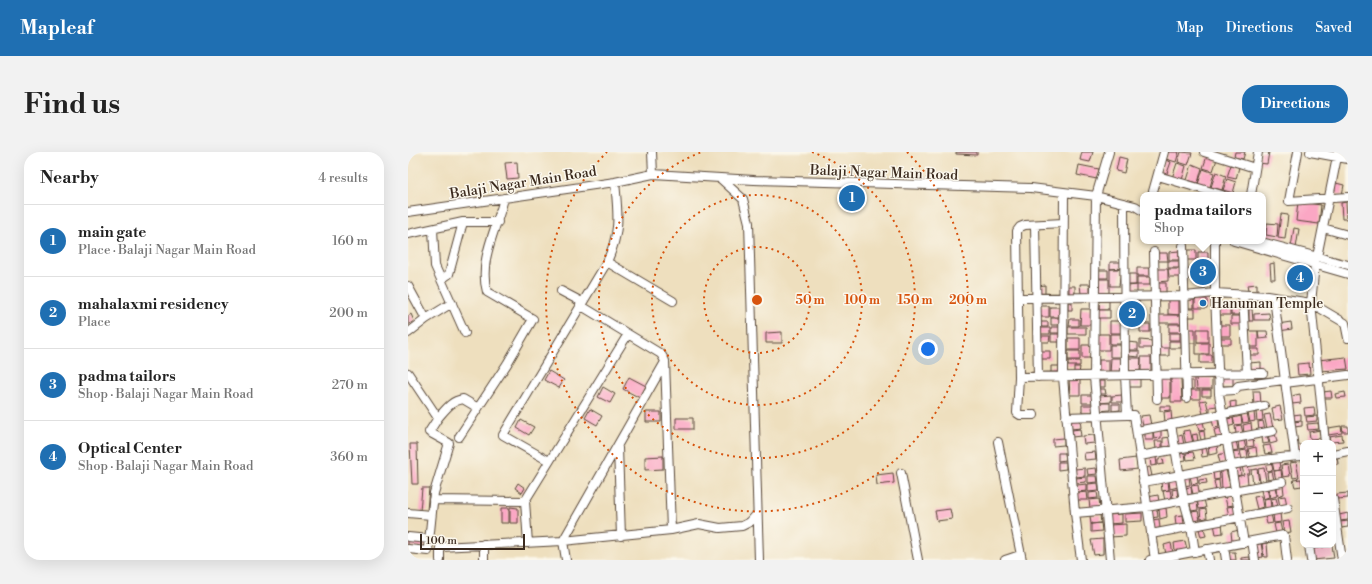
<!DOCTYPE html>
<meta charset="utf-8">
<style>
:root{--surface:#fff;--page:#f2f2f2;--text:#222;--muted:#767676;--line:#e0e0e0;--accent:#1f6fb2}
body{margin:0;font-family:"Libre Bodoni",serif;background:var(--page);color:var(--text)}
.controls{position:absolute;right:12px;bottom:12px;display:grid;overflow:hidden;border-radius:8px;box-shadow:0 4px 16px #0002}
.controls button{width:36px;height:36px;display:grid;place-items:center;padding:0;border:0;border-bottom:1px solid var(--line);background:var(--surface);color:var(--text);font:20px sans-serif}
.scale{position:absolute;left:12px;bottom:10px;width:105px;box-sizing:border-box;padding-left:4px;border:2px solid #3b2a1e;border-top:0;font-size:11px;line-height:14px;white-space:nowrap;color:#3b2a1e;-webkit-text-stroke:3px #fbf7ec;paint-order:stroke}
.you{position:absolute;left:520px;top:197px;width:14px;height:14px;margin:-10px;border:3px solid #fff;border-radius:50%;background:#1a73e8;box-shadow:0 0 0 6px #1a73e833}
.badge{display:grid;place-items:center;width:26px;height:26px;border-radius:50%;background:var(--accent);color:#fff;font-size:13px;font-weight:700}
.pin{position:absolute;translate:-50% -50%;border:2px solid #fff;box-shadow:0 1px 4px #0006}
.popup{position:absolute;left:732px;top:40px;width:126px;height:52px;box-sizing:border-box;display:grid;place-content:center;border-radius:8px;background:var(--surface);filter:drop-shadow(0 1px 3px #0005);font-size:13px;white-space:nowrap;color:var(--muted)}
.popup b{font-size:15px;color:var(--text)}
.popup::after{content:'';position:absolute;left:50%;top:100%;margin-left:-8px;border:8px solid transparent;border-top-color:var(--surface)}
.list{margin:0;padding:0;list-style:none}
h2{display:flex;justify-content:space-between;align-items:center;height:52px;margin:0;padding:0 16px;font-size:17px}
h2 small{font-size:13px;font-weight:400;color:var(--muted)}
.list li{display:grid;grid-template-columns:26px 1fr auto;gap:12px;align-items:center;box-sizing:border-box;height:72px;padding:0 16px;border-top:1px solid var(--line)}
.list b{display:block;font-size:15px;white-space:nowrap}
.list p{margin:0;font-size:13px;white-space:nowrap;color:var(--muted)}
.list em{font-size:13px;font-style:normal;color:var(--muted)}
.icon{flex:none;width:22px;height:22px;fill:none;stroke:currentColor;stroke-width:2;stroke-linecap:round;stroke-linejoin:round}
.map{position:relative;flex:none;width:940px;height:408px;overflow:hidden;border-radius:16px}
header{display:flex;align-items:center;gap:24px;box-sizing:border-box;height:56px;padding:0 20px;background:var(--accent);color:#fff}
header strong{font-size:19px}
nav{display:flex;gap:22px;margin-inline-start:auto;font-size:14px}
.intro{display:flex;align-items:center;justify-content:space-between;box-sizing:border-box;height:96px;padding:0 24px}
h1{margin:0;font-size:28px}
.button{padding:10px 18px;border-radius:16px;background:var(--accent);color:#fff;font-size:14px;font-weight:700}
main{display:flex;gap:24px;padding:0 24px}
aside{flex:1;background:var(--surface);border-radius:16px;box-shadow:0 4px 16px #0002}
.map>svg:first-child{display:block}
.building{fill:#fba7c4}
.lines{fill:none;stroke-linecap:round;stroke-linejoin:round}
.minor-casing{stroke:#564536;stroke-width:10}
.minor{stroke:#fff;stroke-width:8}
.ring{fill:none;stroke:#d7540e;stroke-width:2;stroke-dasharray:2 4}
.poi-dot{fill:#1f6fb2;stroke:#fbf7ec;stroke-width:1.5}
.labels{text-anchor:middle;stroke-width:3;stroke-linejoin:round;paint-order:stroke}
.street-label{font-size:14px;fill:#3b2a1e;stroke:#fbf7ec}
.poi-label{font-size:14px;fill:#3b2a1e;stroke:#fbf7ec;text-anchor:start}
.centre{fill:#d7540e;stroke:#fbf7ec;stroke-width:2}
.ring-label{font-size:12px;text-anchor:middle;font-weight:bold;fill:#d7540e;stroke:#fbf7ec;stroke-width:3;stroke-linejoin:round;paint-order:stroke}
</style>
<header>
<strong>Mapleaf</strong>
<nav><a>Map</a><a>Directions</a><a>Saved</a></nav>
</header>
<div class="intro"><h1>Find us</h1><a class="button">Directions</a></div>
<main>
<aside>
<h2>Nearby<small>4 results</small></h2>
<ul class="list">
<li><span class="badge">1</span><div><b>main gate</b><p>Place · Balaji Nagar Main Road</p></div><em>160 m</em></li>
<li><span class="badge">2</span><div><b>mahalaxmi residency</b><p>Place</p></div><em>200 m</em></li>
<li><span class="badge">3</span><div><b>padma tailors</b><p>Shop · Balaji Nagar Main Road</p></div><em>270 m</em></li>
<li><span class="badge">4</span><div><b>Optical Center</b><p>Shop · Balaji Nagar Main Road</p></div><em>360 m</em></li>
</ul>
</aside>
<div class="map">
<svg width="940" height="408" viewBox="0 0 940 408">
<rect width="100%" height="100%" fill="#fbf7ec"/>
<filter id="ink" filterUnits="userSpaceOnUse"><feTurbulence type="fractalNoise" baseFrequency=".025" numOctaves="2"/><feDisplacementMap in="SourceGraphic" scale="8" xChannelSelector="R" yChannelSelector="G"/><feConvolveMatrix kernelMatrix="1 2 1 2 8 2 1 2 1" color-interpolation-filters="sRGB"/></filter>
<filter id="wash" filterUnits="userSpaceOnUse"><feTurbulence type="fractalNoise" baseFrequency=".012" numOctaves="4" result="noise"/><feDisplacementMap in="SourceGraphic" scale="16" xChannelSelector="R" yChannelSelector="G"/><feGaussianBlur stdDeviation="0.9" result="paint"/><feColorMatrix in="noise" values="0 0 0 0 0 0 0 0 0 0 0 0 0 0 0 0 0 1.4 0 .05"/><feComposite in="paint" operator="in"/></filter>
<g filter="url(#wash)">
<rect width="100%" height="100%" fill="#eedfbe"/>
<g id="blocks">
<path class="building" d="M548,0H569V3L548,2Z
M674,0H685L682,10L672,8Z
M760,0H771L768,10L758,7Z
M773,0L784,1L780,13L770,10Z
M827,0H837L835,7L826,5Z
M853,0H861L859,12L851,11Z
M799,4L809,7L805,19L795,16Z
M711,5L719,7L716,21L708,19Z
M757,8L763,10L758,24L752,22Z
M109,10L110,26L99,27L97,11Z
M769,11L778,14L774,28L764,26Z
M784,12L794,16L790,31L779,28Z
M671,13L691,17L689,27L669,23Z
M823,13L831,15L828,27L819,25Z
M795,17L806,21L802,35L790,32Z
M808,20L818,24L814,38L803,35Z
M819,27L828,30L825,41L815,38Z
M928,31L936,33L934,43L926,41Z
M436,41H453L452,52H436Z
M890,50L913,53L911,72L888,69Z
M938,50L939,67H934L933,51Z
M873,62L880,63L877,87L870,86Z
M859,71L870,72L869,85L858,83Z
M886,76L891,77L888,96L883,95Z
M778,98H788V108H778Z
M771,99V108H761V100Z
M790,100H800V108H790Z
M748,101H759L760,109H748Z
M760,109H771V116H760Z
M702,110H713V116L702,117Z
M866,111L867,127H863L862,112Z
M729,116H742V124H729Z
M788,116V124H779V117Z
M802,116V124H789V117Z
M702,117H713L711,134H702Z
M749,117H760V129L749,130Z
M760,117H772L773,125H761Z
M690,118H700V126H690Z
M885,119L902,121L900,134L883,131Z
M719,122H728V133H719Z
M729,125H742V133H729Z
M690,127H701V142H690Z
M749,131H758V141L749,142Z
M672,132H682V142H673Z
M849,132V139H840L839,133Z
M637,133V143H630V134Z
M729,133V142H720V134Z
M661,134H667V143H661Z
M787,147H799V156H787Z
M720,148L731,149V156H720Z
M760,148H771V163L760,162Z
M779,148H786V156H779Z
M689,149H701V157H689Z
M660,150H664V158H660Z
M631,154H641V165H631Z
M642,155H651V165H642Z
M811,155H822V163H811Z
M823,156H832V163H823Z
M673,157H684V173H672Z
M780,157H787V165H780Z
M841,157H844L845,169H841Z
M690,158H702V166H690Z
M720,159H729V166H720Z
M731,161L737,162V165H731Z
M861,161L862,168H846V162Z
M3,162L6,169L0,173V164Z
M750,163H774V171H750Z
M823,164H833V172H823Z
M643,166H653V173H643Z
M662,167H671V174H661Z
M702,169H714V181H702Z
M630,170H640V175H630Z
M883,170L884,177L871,179L870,172Z
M732,172H742V180H732Z
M761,172H773V180H761Z
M811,173H822V184H811Z
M643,175H653V181H643Z
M660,175H678V182H660Z
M630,176H642V182H630Z
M779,177H787V191H779Z
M789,177H800V190H789Z
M841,179H850V195H841Z
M850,179H859L860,186L851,187Z
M374,180V191H358V181Z
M761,181H772V188H761Z
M643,182H653V190H643Z
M690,182H701V198H690Z
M702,182H713V192H702Z
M630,184H642L641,190H630Z
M660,186H672V198H660Z
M812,186H823V192H812Z
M732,188L744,189V196H732Z
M761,189H773V196H761Z
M719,190L730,191V198H719Z
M788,191H801V202H788Z
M674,193H683V206H674Z
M702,193H714V205H702Z
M750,196H761V204H750Z
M842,197H851V203H842Z
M631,199H642V207H631Z
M660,199H672V208H660Z
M720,199H731V205L720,204Z
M792,203H804V211H792Z
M733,205H743V220H733Z
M938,205L940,217L912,219L910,208Z
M703,206H714V222H702Z
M721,206H733L732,219H721Z
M691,208H701V221H691Z
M660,209H672V214H660Z
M853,210V220H841V211Z
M901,211L902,222L890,223L889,212Z
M643,214H654V222H643Z
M666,215H672L671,222H666Z
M141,219L156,228L151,236L136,228Z
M221,225L238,234L232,246L215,237Z
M813,225H825V234H813Z
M751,226H762V246H751Z
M763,226H773L774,250H763Z
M780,226H786V237H780Z
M788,226H804V237H789Z
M661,227H672V243H662Z
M720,227H732V235H720Z
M691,229H697V235H691Z
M195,235L207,242L202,251L190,245Z
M691,237H697L698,242H691Z
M781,238H792V247H781Z
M794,238H803V244H794Z
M845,239H852L853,253L846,254Z
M923,239L924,246H916L915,240Z
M937,240L938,245L928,246L927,242Z
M892,242L893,251L884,252L883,244Z
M674,243H686V251H674Z
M703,243V250L691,251V244Z
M714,243V250H704V244Z
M798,248L801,261L795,262L792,249Z
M828,249V256L823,257L822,250Z
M691,251H702V258L691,259Z
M704,252H712V258L704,259Z
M674,253H685V260H674Z
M752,254H763V258L752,259Z
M809,254V259L802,260V255Z
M872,254L875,267L866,268L864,256Z
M906,255L907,263L897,264L896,256Z
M182,257L194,264L189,273L177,266Z
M854,258L855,268L849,269L848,260Z
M763,259L764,270H757L756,260Z
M238,260H253V270H238Z
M846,260L847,269L842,270L840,261Z
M839,261L841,270L835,271L833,263Z
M862,262L865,276L859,277L856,263Z
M893,262V268L885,269V263Z
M741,263L743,273L735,274L733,264Z
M833,264L834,272L827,273L825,266Z
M909,264V269L899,270L898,265Z
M268,266H285V277H268Z
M825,266L826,273L819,275L818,267Z
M672,267L673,276L663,277V268Z
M810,267L811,275L806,276L804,268Z
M113,268L126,275L121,283L109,276Z
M855,269L857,278L851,279L850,270Z
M894,269V274L886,275L885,270Z
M795,270L797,278L791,279L789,271Z
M843,271L844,280L836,281L835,273Z
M910,271L911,277L900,278L899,272Z
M833,273L835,281L828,282L827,274Z
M933,274L934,281L920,283V276Z
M934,274H940V280H935Z
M813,276L815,285L808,286L806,278Z
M672,277L673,284L664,285V278Z
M753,277V286L746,287L745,278Z
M782,278L785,291L778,293L775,279Z
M912,278L913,286L902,287L901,280Z
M796,279L797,287L793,288L791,280Z
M737,280H745V288H737Z
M867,281L869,290L862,292L860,282Z
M789,282L790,290L786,291L784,283Z
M686,283L687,291L676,292L675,284Z
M774,283L776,293L769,294L768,285Z
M859,283L861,291L855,292L854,285Z
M934,283L935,289L922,290L921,285Z
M763,285L764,295H755V286Z
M656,286V293L645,294V287Z
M845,286L846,294L839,295L838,287Z
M836,288L838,297L831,298L830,289Z
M747,289H754V297H748Z
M828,289L830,298L824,299L822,290Z
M2,292H9L10,332H4Z
M809,293L810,301L801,303L800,294Z
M862,293L864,301L857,302L855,294Z
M889,293H894L895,301H890Z
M848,295L849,304L842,305L840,297Z
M798,296L800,304L794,305L793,297Z
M839,298L840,306L834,307L832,299Z
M830,299L832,308L826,309L824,300Z
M687,300L688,307L677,308L676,301Z
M785,300L787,307L779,308L778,301Z
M650,301H657L658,308L650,309Z
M777,301L778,308L772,309L770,302Z
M817,301L818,310L812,311L810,303Z
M255,304V317L237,318V305Z
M929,304L930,312H925V305Z
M748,305L749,313L743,314L742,306Z
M728,306L730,317L713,319L712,308Z
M755,307L756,312L750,313V308Z
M871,308L872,318L866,319L864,309Z
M863,309L865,318L859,319L857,310Z
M650,310H658V317L650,318Z
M888,310L891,325L885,326L882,311Z
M880,312L882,324L875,325L873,313Z
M840,314L842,322H839L840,332L829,334L827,325L836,323L834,315Z
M742,315L744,324L738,325L736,316Z
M832,315L833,323L828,324L826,316Z
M677,316V324L668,325L667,317Z
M688,316L689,322L680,323L679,317Z
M856,316L858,329L852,330L850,317Z
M849,317L851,330L845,331L843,318Z
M818,318L823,336L814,338L813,319Z
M873,318L874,327L868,328L866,319Z
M811,319L812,327L806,328L805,320Z
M864,319L866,328L860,329L859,320Z
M485,321L486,331L469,333L468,323Z
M789,323L790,331L784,333L782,324Z
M680,324H689L690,330L680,331Z
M678,325V330L668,331V326Z
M781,325L782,333L776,334L775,326Z
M798,327L799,331L791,332V328Z
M893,327L894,334L887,335L885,328Z
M768,328L770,335L762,337L761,329Z
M811,328L812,338L808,339L806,329Z
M760,329L761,338L754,339L753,330Z
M110,331L117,336L114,341L107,336Z
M690,331L691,339L680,340V332Z
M679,332V339L669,340V333Z
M790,333L791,341L785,342L783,334Z
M875,333L876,342L870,344L869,335Z
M783,335L784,343L778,344L776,336Z
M867,335L869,344L862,346L860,336Z
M14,336H21L19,359H12Z
M859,336L861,345L855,347L853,338Z
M769,337L770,346L765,347L764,338Z
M762,338L764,348L757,349L755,339Z
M679,340L680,348H669V341Z
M689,340L690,346L681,347V341Z
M940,341V346L929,347V342Z
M750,343L751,350L741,351L740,345Z
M824,344L826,353L819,354L817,345Z
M853,344L855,355L849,357L846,345Z
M877,344L879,353L872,354L870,345Z
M862,346L863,356L857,357L856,347Z
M868,346L870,354L864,355L863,347Z
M691,347L692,355L682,356L681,348Z
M796,347L798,356L791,357L789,348Z
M789,349L790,358L783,359L782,350Z
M827,354L828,362L821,364L819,355Z
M102,355L110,356V371H102Z
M93,356H101V371H93Z
M758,356L759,365L752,367L751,357Z
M542,357L544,367L529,369L527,359Z
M749,357L750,365L743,366L742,359Z
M798,357L799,366L793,367L792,358Z
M790,359L792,368L784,369L783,360Z
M734,361V369L717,370V362Z
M872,361L873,370L866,371L865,362Z
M940,361V368L932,369L931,363Z
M714,362V371L700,372V363Z
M863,362L865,371L859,372L857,363Z
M692,363L693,371L683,372L682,364Z
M775,363L776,372L768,373L767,364Z
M751,367L752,376L746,377L744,368Z
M881,369L883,380L876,381L874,370Z
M940,369V375L933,376L932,370Z
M693,371L694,379L683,380V372Z
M814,371L815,381L808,382L806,372Z
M872,371L874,380L868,381L866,372Z
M718,372V384L702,385V373Z
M796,376L798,384L793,385L791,377Z
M831,378L832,388L824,389L823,380Z
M0,387L17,389L16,396L0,394Z
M695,387V402L686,403L683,388Z
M777,389L779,397L767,399L766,391Z
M853,390L855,405L849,406L847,391Z
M763,391L765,401L758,402L756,393Z
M859,391L860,405H856L854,392Z
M916,393H924L926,406L905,408L903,397L916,395Z
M821,400H827L828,408H822Z
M842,405V408H833V406Z"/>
</g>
</g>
<g filter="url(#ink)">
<use href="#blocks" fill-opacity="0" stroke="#564536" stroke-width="1"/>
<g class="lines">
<g class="minor-casing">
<path id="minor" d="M244,0L245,22
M701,0L688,44L686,225L702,408
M796,0L847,16
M890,0L881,49L940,45
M902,0L940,7
M750,24L814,43
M313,27L335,47L341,71L351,408
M656,40L655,225L667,361L673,408
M744,43L756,0
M843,43L850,0
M716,51L717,223L719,263H726L747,408
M0,60L207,30L245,22L346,28L623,36L688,44L727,54L735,59
M627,73L630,225
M915,76L940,83
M25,77L27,114L57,181
M0,82L55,70H90
M807,89V141L811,242L836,391
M826,89L940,122
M850,89L940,113
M775,94L779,246
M746,100L749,247
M909,105L930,0
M199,110L265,149
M907,112L903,151L937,171L940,186
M34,127L41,122L55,70
M0,134L18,167L0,181
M153,139L174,150
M835,143L839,221
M610,146L777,144L807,141L859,144L903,151L917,291
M866,146L887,304
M172,153L253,202L257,209L263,378
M18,167L44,151
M0,221L30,266C38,257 43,249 55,247L70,256
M611,225L855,221
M877,231L940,223
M811,239L827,238L830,234L876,228
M626,263H612L609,261L611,225L609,79L612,75L617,73L655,71
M658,265L719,263
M763,272L776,349L783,374L787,400
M729,279L856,254
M51,285L99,212L125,167L79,140C70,108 89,77 96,46
M590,290L614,408
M210,296L213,384
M925,302L940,299
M732,304L865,279
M141,309L95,283L199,110C213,78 210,63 207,30
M493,321L510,408
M735,330C788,321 841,307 895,304
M925,347L934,408
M25,348L117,349
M0,361L23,363
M667,361L739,355L874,330
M743,382L880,356
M0,385L21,387
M844,389L847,408
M120,391L117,349L220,182
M76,392V408
M901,393L903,408
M816,395L818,408
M0,397L20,399L26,341L41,291L21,280L30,266
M799,397L801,408
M32,408V395L155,389L263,378L291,372L312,376L334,374L342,370L349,362
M158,408L155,389L257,210
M597,408L612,403
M742,408L876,383L879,408"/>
</g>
<use href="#minor" class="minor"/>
</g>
</g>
<g class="ring">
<circle cx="349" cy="148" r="53"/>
<circle cx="349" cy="148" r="105"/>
<path d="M404 0A158 158 0 1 1 294 0"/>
<path d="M499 0A211 211 0 1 1 199 0"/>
</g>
<circle class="poi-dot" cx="795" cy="151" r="4"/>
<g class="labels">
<g class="street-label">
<text transform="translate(476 20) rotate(2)" y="5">Balaji Nagar Main Road</text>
<text transform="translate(115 30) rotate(-9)" y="5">Balaji Nagar Main Road</text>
</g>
<g class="poi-label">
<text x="803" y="156">Hanuman Temple</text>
</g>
</g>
<circle cx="349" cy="148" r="6" class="centre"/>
<g class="ring-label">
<text x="402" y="152">50 m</text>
<text x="454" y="152">100 m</text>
<text x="507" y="152">150 m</text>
<text x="560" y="152">200 m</text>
</g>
</svg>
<div class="controls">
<button>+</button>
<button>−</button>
<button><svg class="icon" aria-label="layers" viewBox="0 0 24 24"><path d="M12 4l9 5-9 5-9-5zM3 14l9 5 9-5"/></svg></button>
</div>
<div class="scale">100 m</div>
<div class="you"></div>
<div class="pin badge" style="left:444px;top:46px">1</div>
<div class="pin badge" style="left:724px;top:162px">2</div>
<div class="pin badge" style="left:795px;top:120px">3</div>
<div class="popup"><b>padma tailors</b>Shop</div>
<div class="pin badge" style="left:892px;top:126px">4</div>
</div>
</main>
